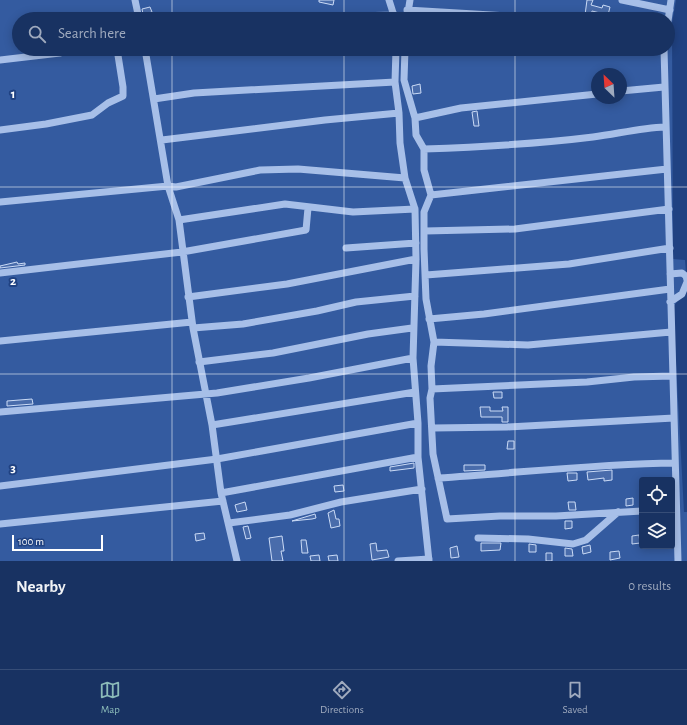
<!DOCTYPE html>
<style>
:root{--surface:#183262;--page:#213a68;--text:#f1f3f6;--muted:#9faabe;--line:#364d77;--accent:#8bbbb9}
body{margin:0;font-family:"Alegreya Sans",sans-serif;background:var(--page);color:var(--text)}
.controls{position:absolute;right:12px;bottom:12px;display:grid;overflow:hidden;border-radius:4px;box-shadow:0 2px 10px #0003}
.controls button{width:36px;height:36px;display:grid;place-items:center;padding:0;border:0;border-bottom:1px solid var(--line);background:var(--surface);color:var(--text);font:20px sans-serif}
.compass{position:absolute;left:591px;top:68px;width:36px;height:36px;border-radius:50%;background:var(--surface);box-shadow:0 2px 10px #0003;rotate:335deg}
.scale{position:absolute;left:12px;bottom:10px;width:91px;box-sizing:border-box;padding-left:4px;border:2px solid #fff;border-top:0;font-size:11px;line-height:14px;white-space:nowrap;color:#fff;-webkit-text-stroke:3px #204282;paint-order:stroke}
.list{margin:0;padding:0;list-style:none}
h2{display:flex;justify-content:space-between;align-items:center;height:52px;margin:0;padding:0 16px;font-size:17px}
h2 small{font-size:13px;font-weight:400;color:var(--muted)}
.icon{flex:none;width:22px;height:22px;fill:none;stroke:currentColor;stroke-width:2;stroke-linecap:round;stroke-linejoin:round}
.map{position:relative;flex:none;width:687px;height:561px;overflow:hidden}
.search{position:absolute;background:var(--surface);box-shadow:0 2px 10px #0003;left:12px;right:12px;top:12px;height:44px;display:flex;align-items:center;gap:10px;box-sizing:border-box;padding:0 14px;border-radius:22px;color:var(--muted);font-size:15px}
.sheet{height:108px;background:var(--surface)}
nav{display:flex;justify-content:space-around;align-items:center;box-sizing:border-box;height:56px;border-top:1px solid var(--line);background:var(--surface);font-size:11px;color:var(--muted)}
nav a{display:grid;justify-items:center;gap:2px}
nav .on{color:var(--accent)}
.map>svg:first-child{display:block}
.green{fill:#345ba0;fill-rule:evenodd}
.building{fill:#496cab;stroke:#cbdbf6}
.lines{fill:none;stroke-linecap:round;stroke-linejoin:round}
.minor{stroke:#a7bfe8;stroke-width:7}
.grid{fill:none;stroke:#fff;stroke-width:1;stroke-opacity:0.55}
.grid-label{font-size:13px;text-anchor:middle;font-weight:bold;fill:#fff;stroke:#204282;stroke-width:4;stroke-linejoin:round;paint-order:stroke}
</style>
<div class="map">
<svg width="687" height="561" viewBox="0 0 687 561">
<rect width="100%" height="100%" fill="#204282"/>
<path class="green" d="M0,0H676L672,23L673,259L685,260C687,281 686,292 673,307L684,512H687V561H0ZM19,19H668V49H19ZM597,74H621V98H597ZM642,480H672V546H642Z"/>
<path class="building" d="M319,0H334L333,5L319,2Z
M587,0H593L591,5L602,8L603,5L610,7L608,15L592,11L591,16L585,15Z
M150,7L152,12L143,14L142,9Z
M420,84L421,93L413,94L412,86Z
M477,111L479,126H474L472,112Z
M17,262L18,264L25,263V265L0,268V266Z
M493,392H502V398H494Z
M32,399L33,404L7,406V401Z
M480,407H490V411H503L502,407H508V422H502V417H481Z
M508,441H514V449H507Z
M414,463V468L390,471V467Z
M464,465H485V470L464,471Z
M612,470V480L604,481V478L588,480L587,472Z
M567,473H577V480L568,481Z
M343,485L344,491L335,492L334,486Z
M633,498V505L626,506V499Z
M245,502L247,510L237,512L235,505Z
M568,502H575L576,510H569Z
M334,510L336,519H339L340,526L331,528L328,513Z
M315,514L316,518L312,519L292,521Z
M565,521H572V528L565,529Z
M248,526L251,538L246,539L243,527Z
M204,533L205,539L196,541L195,534Z
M639,535L640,543L632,544V536Z
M282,536L284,551H281L283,561H272L269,538Z
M301,540H306L308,553H302Z
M376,543L377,551L387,550L389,557L372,560L370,544Z
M481,543H501L500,550L481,551Z
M529,544L536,545V552H529Z
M590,545L591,552L583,554L582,547Z
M457,546L459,557L451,558L450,548Z
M565,548L572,549L573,556H565Z
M619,551L620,558L610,560V552Z
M546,553H552V561H546Z
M319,555L320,561H311L310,556Z
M337,555L338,561H329L328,556Z"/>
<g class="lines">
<path class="minor" d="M135,0L139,19
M389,0L395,19
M622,0L670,10
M407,10L508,16
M91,19L103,16L108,19
M125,19L138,17
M238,19L395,15
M407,19L410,0
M668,21L671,0
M145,49L168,186L179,220L193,328L212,425L221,493L237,561
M396,49L395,82L399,113L400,143L405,178L415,209L416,259L413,358L418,423V457L429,561
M405,49L404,80L415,118L416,135L424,149V170L431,195L424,212V249L426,299L434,342L528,345L671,332
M664,49L678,561
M404,52L596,49
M0,60L60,53L69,49
M621,91L664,87
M154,99L194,93L395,82
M415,118L461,108L597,94
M0,130L46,124L92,115L108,103L123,96V87L117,49
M162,140L325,120L399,113
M424,149C480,147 537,144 593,137C617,134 640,128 665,127
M431,195L667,169
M0,202L168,186L176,187L260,170L298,169L405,178
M179,220L285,204L353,212L415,209
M425,231L515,229L669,209
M346,248L416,243
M0,273L182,252L306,230L308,208
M670,274L682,273L686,276L687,280
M426,275L569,264L670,248
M188,297L287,284L416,259
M670,302L682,294L687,282
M429,319L484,314L670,289
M193,328L243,324L317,311L356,302L415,296
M0,341L192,322
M434,342L431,366L432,389L430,398L433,454L447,519L500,516H556L642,511
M199,362L273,353L368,334L412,328
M432,389L587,382L634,377L672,376
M0,412L217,393L309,378L413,358
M212,425L415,392
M433,428L507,427L674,418
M438,478C517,473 596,464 675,463
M0,486L217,459L418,423
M221,493L418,457
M229,523L290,515L341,502L422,489
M0,524L223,501
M478,538L528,539L573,544L586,540L618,512
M398,561L429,559"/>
</g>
<path class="grid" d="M172,0V19M344,0V19M515,0V19M172,49V561M344,49V561M515,49V561M0,187H687M0,374H687"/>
<g class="grid-label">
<text x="13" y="98">1</text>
<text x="13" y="285">2</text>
<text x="13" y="472">3</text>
</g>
</svg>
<div class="controls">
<button><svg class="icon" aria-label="locate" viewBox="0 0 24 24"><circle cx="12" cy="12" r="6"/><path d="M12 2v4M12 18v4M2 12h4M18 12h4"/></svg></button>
<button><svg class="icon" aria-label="layers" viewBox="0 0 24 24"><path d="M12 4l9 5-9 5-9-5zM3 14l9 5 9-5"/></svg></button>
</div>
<svg class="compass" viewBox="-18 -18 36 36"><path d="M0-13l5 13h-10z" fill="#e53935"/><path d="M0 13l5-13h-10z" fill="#9faabe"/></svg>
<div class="scale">100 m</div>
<div class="search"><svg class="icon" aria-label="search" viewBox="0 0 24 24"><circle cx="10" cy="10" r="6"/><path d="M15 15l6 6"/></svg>Search here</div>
</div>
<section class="sheet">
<h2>Nearby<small>0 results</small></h2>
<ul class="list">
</ul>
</section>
<nav>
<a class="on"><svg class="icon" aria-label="map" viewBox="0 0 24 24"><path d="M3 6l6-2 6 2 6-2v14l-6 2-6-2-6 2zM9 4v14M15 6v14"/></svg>Map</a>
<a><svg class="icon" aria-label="directions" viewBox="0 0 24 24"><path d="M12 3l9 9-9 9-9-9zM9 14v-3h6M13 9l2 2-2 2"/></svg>Directions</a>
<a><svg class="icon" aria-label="saved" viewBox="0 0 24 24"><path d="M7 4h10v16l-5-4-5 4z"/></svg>Saved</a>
</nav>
